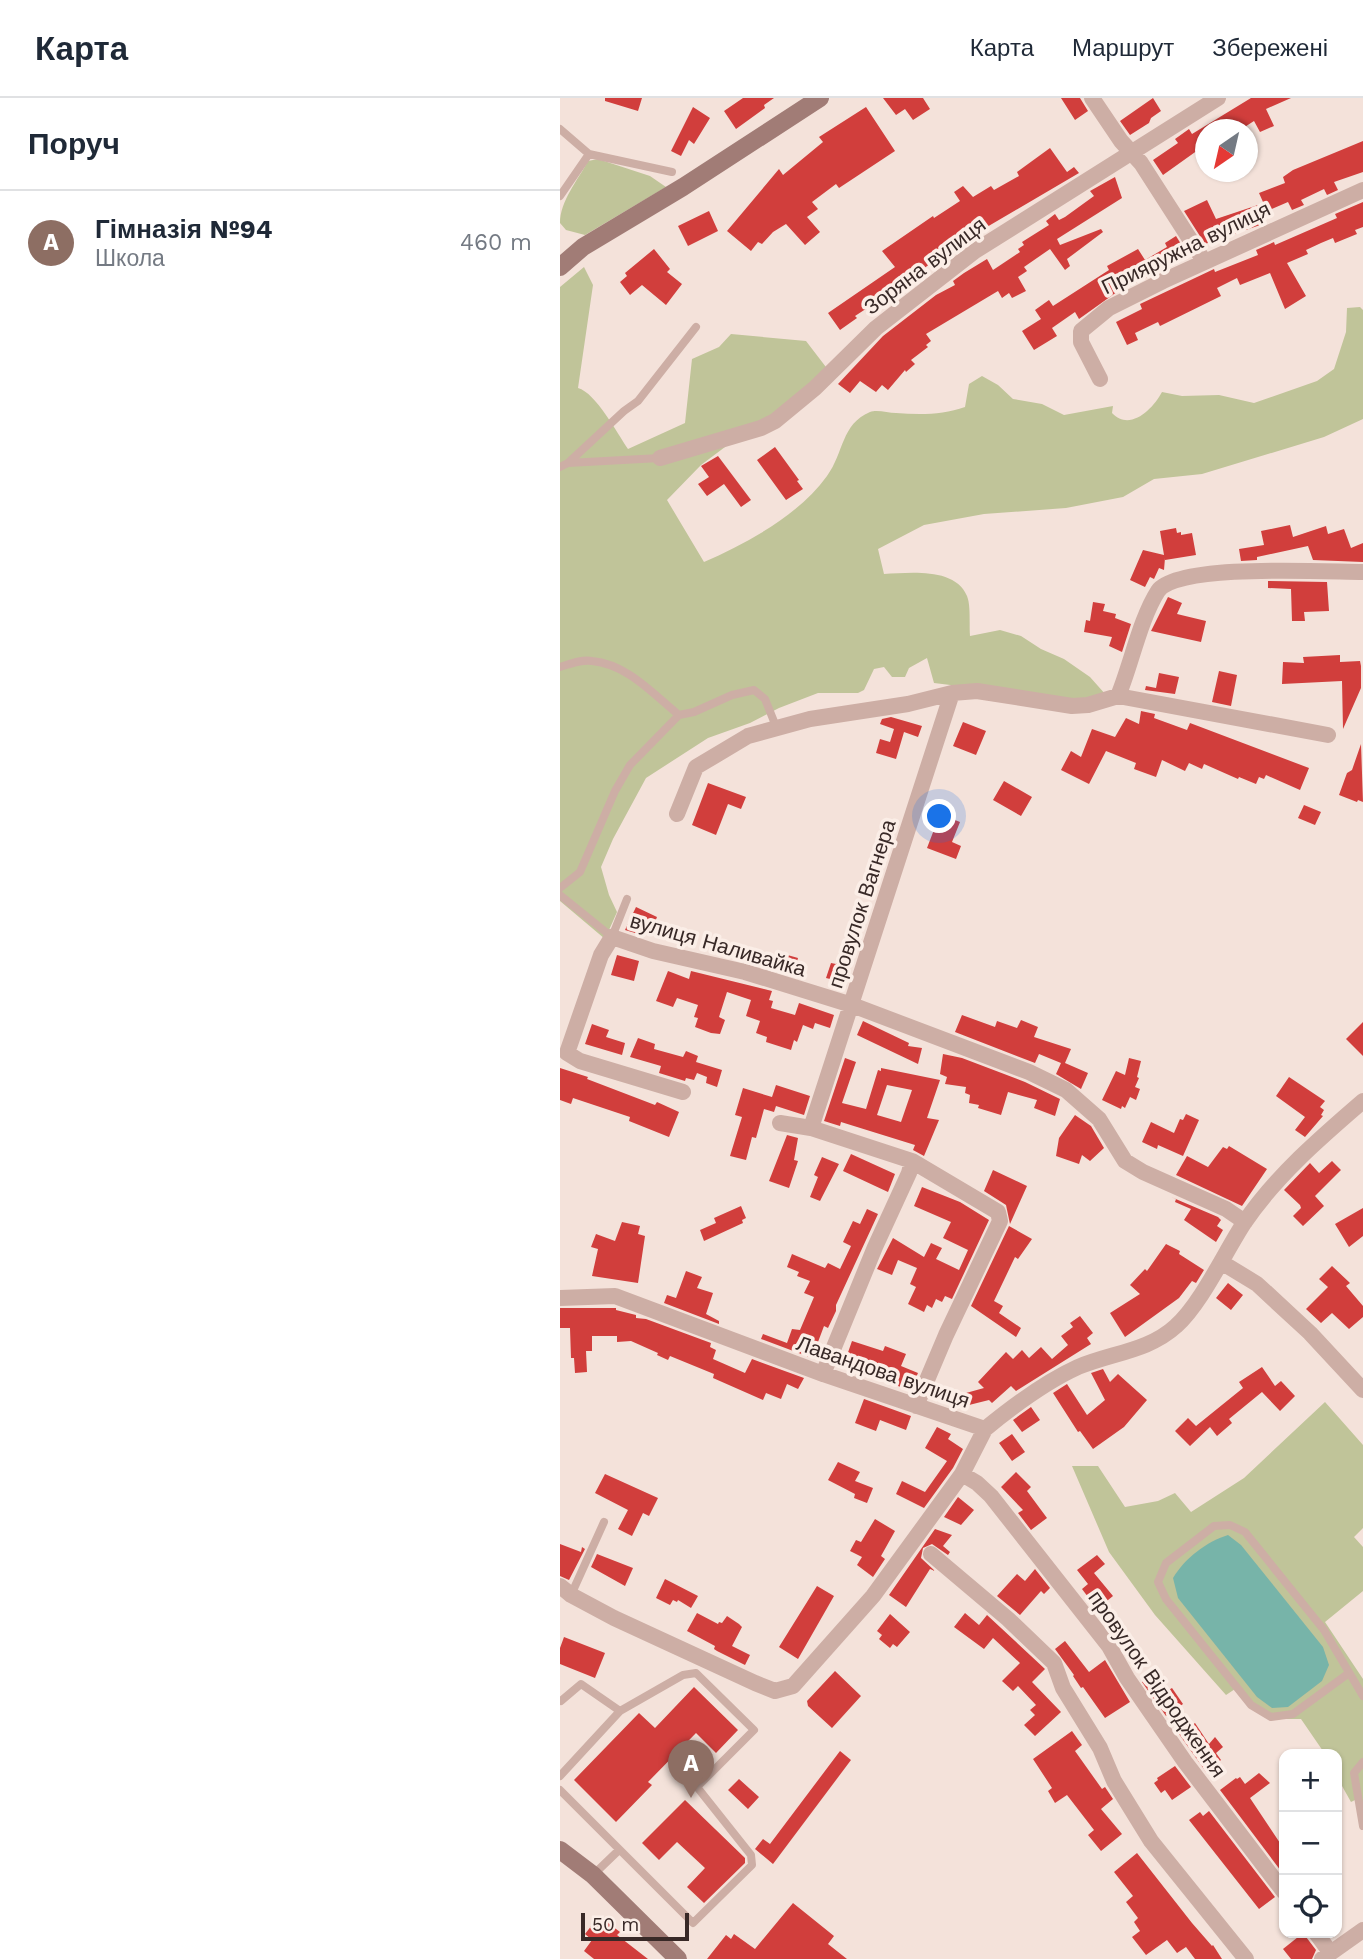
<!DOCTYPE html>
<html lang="uk">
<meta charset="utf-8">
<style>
:root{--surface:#fff;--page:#f6f6f7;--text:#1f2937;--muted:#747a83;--line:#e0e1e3;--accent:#195e53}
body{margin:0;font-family:"Work Sans",sans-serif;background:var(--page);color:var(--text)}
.controls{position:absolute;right:21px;bottom:21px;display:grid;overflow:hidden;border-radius:14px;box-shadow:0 2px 5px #0004}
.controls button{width:63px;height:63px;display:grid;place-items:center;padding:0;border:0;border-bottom:2px solid var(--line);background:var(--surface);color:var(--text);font:35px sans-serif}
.compass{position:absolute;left:635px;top:21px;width:63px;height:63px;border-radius:50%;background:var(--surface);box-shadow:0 2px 5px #0004;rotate:214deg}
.scale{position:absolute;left:21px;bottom:18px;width:108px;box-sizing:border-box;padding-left:7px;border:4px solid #382927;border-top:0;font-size:19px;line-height:24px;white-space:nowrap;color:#382927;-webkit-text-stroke:5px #fbeee7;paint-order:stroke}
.you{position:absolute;left:380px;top:719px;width:24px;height:24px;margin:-18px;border:5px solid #fff;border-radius:50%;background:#1a73e8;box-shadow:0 0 0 10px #1a73e833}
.badge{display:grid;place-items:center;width:46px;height:46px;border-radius:50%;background:var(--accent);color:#fff;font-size:23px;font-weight:700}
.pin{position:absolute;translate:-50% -58px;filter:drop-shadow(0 2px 4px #0008)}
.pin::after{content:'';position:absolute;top:37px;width:24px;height:21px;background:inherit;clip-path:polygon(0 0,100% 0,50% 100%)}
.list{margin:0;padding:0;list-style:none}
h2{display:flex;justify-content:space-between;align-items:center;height:91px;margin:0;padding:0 28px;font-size:30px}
h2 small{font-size:23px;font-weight:400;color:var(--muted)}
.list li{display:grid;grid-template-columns:46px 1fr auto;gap:21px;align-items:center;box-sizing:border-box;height:105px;padding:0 28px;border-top:2px solid var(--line)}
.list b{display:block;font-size:26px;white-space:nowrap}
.list p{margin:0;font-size:23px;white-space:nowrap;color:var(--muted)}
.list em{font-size:23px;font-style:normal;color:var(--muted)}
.icon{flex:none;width:38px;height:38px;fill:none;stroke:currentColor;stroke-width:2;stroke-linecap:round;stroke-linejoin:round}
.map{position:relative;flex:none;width:803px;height:1861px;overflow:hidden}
header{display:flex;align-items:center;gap:42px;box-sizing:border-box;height:98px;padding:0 35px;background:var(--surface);border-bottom:2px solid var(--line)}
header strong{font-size:33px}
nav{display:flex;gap:38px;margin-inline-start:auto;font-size:24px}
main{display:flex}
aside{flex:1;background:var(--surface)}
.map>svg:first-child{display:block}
.green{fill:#c0c499}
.water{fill:#77b4a9}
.building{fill:#d13e3c;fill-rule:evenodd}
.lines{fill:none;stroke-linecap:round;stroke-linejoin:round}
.lane{stroke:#cdaea5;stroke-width:8}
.street{stroke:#cdaea5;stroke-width:16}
.secondary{stroke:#a17c76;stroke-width:18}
.labels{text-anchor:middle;stroke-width:7;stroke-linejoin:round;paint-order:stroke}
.street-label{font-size:21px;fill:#382927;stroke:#fbeee7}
</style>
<header>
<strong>Карта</strong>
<nav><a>Карта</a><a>Маршрут</a><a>Збережені</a></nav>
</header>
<main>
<aside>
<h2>Поруч<small></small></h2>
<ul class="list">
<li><span class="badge" style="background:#8d6e63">A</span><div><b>Гімназія №94</b><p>Школа</p></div><em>460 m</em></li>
</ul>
</aside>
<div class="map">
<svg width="803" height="1861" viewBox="0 0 803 1861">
<rect width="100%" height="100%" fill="#f4e2da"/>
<path class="green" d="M38,61L90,78L106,89L25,137L6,132L0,125C0,103 18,82 28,63Z
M24,169L33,187L18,290C36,295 57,335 68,351L125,325L132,261L159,249L171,236L246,243L269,273L213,319L173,343L141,367L107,402L144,464C187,445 238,418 267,378C284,355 281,326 310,314C317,311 328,315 336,315C360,317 383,317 405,309L409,286L422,278L438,287L453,301L482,306L504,317L553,308L552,315C570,334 593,311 602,294L622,298L659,297L694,305L757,283L774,271L786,234L787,210L800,209L803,212V321L764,339L642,376L594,381L563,399L506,410L424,416L364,427L318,451L324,476C349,475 395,469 407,498C411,508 409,526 410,538L440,532L461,538L481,551L504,561L530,579L546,597L513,602L374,585L367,560L349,570L345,579H332L324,569L314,571L304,592L298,595H258L219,610L190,625L148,640L86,680L53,741L41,769L49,797L57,814L45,841L0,803V189Z
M765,1304L803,1347V1430L794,1439L803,1449V1493L765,1524L803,1581V1714L797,1701L791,1704L777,1679V1656H765L741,1621H709L675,1591L666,1597L595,1517L549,1454L512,1368H538L565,1409L598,1403L615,1395L631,1414L684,1380Z"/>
<path class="water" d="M668,1437L681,1447L763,1549L769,1567L762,1583L728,1609L712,1610L697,1599L618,1500L613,1480C625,1460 646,1444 668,1437Z"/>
<path class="building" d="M45,0H82L78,13L45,3Z
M183,0H214L204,7L205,10L176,31L164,13Z
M323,0H363L370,11L353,22L345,11L336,17Z
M501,0H520L528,13L515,22Z
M593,0L601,13L591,20L589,25L570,37L560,23Z
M691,0H731L706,11L714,28L700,34L694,23L680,32H646V64L638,52L603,77L593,62L618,45L615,41L629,31L632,36Z
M133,9L150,20L134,46L129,42L121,58L111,53Z
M306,9L335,53L279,90L276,86L252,104L258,111L247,119L260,134L245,147L226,126L213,134L202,146L198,144L191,153L167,133L219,71L223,77L263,44L259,39Z
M803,43V74L774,84L778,92L767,97L764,91L741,102L744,107L732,112L728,104L707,113L699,95L725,85L723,79L733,72Z
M490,50L507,74L514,69L519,75L403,143L360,173L364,179L351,190L347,184L295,218L297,220L280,232L268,215L335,169L322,153L373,118L374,120L400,103L394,94L403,88L413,99L431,88L434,92L459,78L457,74Z
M555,79L562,100L497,141L500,147L541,131L543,134L507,161L510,168L505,172L490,151L464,169L467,173L458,179L466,193L452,200L449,195L442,200L438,193L366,236L371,243L366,247L368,249L351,262L355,266L346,274L345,272L328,292L322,287L316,294L300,283L290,295L278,286L323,238L376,197L395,187L393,183L404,175L427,161L433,172L460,154L458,151L464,147L462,144L489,127L486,123L495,116L499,122L505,119L534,98L530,93Z
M647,102L656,121L698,107L706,125L645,146L624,113Z
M803,104V129L795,132L797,136L775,145L773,140L761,145L746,152L748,156L727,165L746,198L725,211L710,175L680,187L677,180L657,190L661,198L600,228L598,224L575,235L578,242L567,247L556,224L582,211L580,206L654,171L655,174L698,157L696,152L714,144L715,147L777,120L775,116Z
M149,113L158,133L128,148L118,128Z
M616,138L626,154L595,172L596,175L572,187L569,188L568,186L519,221L515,214L492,230L497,238L474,252L462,233L481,221L475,212L489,202L493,208L549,172L547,168L578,151L585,162L607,149L605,145Z
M94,151L110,171L107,174L122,186L106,207L82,187L70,197L60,184L67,178L65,175Z
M215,349L239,382L237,383L243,391L226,402L197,362Z
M158,358L191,402L181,409L164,386L147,398L138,386L149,379L141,368Z
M730,427L733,439L766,428L768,436L784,431L791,450L803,445V464L753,462L748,448L697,459V462L681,463L679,451L704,447L701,433Z
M616,430L617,435L621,434V437L632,435L636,457L605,462V460L604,472L599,470L594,481L590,479L585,489L570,482L583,452L604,457L600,433Z
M708,483L767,484L769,513L744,514L745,523H732L731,491L708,490Z
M608,499L622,505L617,516L646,523L641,544L591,533Z
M533,504L545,506L543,513L556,516L555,520L571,526L562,554L549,548L552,539L524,534L526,522L530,523Z
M780,557V564L800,563L801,568V590L783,631L782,583L722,586L723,564L744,565L743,559Z
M659,573L677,577L671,608L652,604Z
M599,575L619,579L615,596L585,592L586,588L596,590Z
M581,613L595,616L594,620L627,632L630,625L749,670L740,692L706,677L704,681L699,679L696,686L679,679L678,681L644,666L642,671L629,665L625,673L602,662L596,679L574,671L576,665L546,653L529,686L501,672L511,653L521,659L532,631L555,639L566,620L579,626Z
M331,619L362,628L358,639L344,634L336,661L316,655L320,641L330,644L334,631L320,626L322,621Z
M403,624L426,633L416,657L393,648Z
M801,646L803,704L798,702L797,704L779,697L787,675L792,672Z
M444,683L472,699L461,718L433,702Z
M148,685L186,699L181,711L168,706L156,737L132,727Z
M744,707L761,714L755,727L738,720Z
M380,716L400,724L392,744L401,748L396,761L367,750Z
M76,809L97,819L91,834L84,831L82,837L65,832Z
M217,854L238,860L233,878L212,871Z
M57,857L79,863L74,883L51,877Z
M277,863L287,866L282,884L266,880L271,865L276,866Z
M108,873L129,881L131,873L212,893L209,902L213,903L211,910L235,917L239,905L274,917L270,930L255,925L253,931L243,927L237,944L234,942L231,952L206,944L207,939L196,935L200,923L186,918L191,902L167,894L159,919L165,922L160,936L151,935L135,929L138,920L134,919L138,907L117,900L113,909L96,903Z
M402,917L435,929L437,923L457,930L461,922L478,929L474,939L511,951L505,965L528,975L521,991L496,976L501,965L479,956L475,965L395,934Z
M303,923L349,945L348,948L362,950L358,966L297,937Z
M803,924V958L786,941Z
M32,926L49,932L46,939L65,945L62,957L25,946Z
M78,940L95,946L94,951L123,959L126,953L138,958L136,964L162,972L157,989L146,985L147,979L137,975L134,982L126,980L125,983L99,975L101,968L70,959Z
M383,956L402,960L465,984L500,1001L495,1018L474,1010L477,1002L448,994L441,1017L418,1010L419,1007L409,1005L410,997L405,995L406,989L385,986L387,979L380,976Z
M285,960L296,964L282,1005L306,1011L318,972L321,973V970L380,982L367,1020L379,1022L364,1058L353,1052L355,1047L281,1024L280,1028L264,1023ZM327,987L352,992L341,1024L317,1017Z
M569,960L581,963L577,979L579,980L575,989L580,991L576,1002L570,999L565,1010L562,1008L561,1011L542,1002L556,973L565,977Z
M0,970L28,979L27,981L95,1007L97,1004L119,1014L109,1039L69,1023L70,1019L13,1000L11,1006L0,1002Z
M729,979L765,1003L760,1009L764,1012L761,1017L763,1018L745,1039L735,1032L745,1019L716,998Z
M216,987L250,998L244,1017L216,1008L214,1014L204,1011L196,1040L192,1039L186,1062L170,1058L182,1019L175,1017L183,990L212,999Z
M626,1016L639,1022L623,1058L598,1047L597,1051L582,1044L591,1024L614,1035L620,1021L623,1022Z
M515,1017L531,1028L544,1050L530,1063L522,1057L519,1066L496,1058L499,1040Z
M227,1037L238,1040L234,1062L238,1063L229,1090L209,1083Z
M669,1048L707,1071L682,1108L616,1077L627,1058L648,1069L663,1049L667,1051Z
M291,1056L335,1076L328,1094L283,1073Z
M262,1059L279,1066L260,1103L250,1099L258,1079L254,1077Z
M772,1063L781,1072L755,1098L764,1108L743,1128L733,1118L741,1110L740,1107L724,1092L750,1065L759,1075Z
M433,1072L467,1088L450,1126L446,1107L424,1093Z
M362,1089L400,1104L429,1122L392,1201L385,1198L382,1204L376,1201L372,1210L367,1207L364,1214L348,1206L356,1189L350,1186L357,1170L338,1162L332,1177L317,1171L333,1140L364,1159L371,1145L382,1150L376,1161L399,1172L408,1152L383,1140L391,1124L354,1108Z
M611,1099L658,1119L661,1122L657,1128L663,1132L656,1144L624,1122L631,1111L615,1104L616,1101Z
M181,1108L186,1120L182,1122L183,1125L144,1143L140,1132L156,1125L154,1120Z
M803,1110V1138L789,1149L775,1126Z
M307,1111L318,1116L276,1207V1213L268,1230L264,1228L252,1260L201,1241L203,1236L227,1245L232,1231L240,1232L254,1199L244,1195L250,1183L237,1178L239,1174L227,1169L232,1156L265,1170L268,1165L280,1171L291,1148L283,1144L293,1123L300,1126Z
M62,1124L80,1128L78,1136L85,1138L78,1185L32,1178L38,1151L31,1149L36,1136L55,1143Z
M449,1128L472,1141L458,1161L455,1159L434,1203L443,1208L439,1215L461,1230L456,1239L411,1208Z
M606,1146L620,1153L619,1156L644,1172L636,1185L632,1183L619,1200L565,1239L550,1215L580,1196L570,1187L585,1171L587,1173Z
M772,1168L790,1185L786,1188L803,1208V1219L789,1231L772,1215L761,1225L746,1211L768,1189L759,1181Z
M126,1173L142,1179L137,1190L153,1195L146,1216L159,1223V1226L104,1205L107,1197L116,1200Z
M668,1185L683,1197L671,1212L656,1200Z
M0,1210H56V1212L76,1217V1220L86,1221L151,1245L150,1249L156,1252L153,1261L185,1275L192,1261L244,1280L238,1291L227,1286L221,1301L206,1295L203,1302L153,1280L154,1276L110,1258L108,1262L97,1257L98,1255L71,1243L57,1244V1238H32V1253H26L27,1274L15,1275L14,1260H11L10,1230H0Z
M520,1218L533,1235L527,1240L531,1246L456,1293L451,1288L432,1305L429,1302L409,1307L406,1295L424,1290L418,1284L446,1254L453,1261L462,1252L469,1260L481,1249L492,1261L508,1247L501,1238L513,1229L510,1225Z
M292,1243L323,1253L325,1248L346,1256L341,1268L358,1275L350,1293L307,1275L309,1271L285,1263Z
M702,1269L715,1288L721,1283L735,1298L720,1313L702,1294L669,1321L672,1325L657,1338L650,1329L630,1348L615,1333L628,1320L636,1328L683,1290L679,1284Z
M543,1271L550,1284L558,1276L587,1302L564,1329L533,1351L520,1333L518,1334L493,1295L507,1286L527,1317L545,1302L531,1275Z
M304,1301L351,1318L346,1332L320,1322L316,1333L295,1325Z
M471,1309L480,1322L462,1334L453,1322Z
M377,1329L391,1336L388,1341L403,1351L393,1370L364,1410L336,1396L342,1383L365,1394L387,1363L365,1350Z
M452,1336L465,1354L452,1363L439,1345Z
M278,1364L300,1374L295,1383L313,1390L307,1405L294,1400L295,1396L268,1382Z
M456,1374L471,1389L467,1393L487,1420L471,1432L458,1415L463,1412L441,1389Z
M45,1376L98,1400L89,1418L83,1415L72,1438L58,1431L68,1412L35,1395Z
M398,1399L414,1412L401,1427L384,1419Z
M315,1421L335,1433L321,1458L325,1461L313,1479L297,1467L302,1459L290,1453L296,1442L301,1444Z
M375,1431L392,1437L383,1448L390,1454L388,1457L372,1446L363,1450L361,1460L375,1473L370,1471L346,1509L329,1497Z
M0,1446L21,1454L22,1449L25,1451L9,1482L0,1478Z
M37,1456L73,1470L65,1488L31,1469Z
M537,1457L545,1466L534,1475L553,1498L537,1511L522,1491L528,1486L517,1472Z
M475,1471L490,1490L484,1496L481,1493L460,1517L437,1498L457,1476L465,1483Z
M105,1481L138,1498L131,1510L118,1502L117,1504L113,1502L110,1507L96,1500Z
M257,1488L274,1498L238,1561L219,1549Z
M137,1515L158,1526L159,1524L162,1525L167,1518L179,1526L182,1529L172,1548L190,1557L185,1567L157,1553L154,1551L155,1548L127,1533Z
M405,1515L419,1527L427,1517L485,1571L472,1584L501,1614L475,1638L464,1627L475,1617L470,1612L476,1607L458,1588L453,1593L442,1583L460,1565L433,1540L424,1551L394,1529Z
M330,1516L350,1534L337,1549L333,1546L330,1550L319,1541L322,1537L317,1533Z
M4,1539L45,1555L35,1580L0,1566V1550Z
M505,1543L529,1574L545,1562L570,1604L545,1620L523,1589L521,1590L513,1578L514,1577L495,1551Z
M275,1573L301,1598L272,1630L248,1608L247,1603Z
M591,1577L602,1592L605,1590L607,1593L612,1590L623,1606L606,1618L582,1584Z
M134,1589L178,1632L156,1655L136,1635L88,1684L92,1687L56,1724L14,1682L79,1615L95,1630Z
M635,1625L649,1646L655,1639L663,1649L656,1655L661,1662L646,1674L619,1636Z
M512,1633L522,1647L515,1653L542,1691L545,1689L553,1701L541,1711L562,1736L541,1753L528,1737L534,1732L507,1697L495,1705L488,1693L492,1690L473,1661Z
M280,1653L291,1662L213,1766L195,1751L203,1741L210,1746Z
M615,1668L631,1689L612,1702L605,1692L601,1695L594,1685L598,1682L597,1680Z
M699,1675L710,1685L690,1700L724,1751V1777L660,1692L676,1680L677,1681L680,1679L685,1686Z
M179,1681L199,1699L188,1711L168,1692Z
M125,1702L185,1760V1765L144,1805L127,1789L145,1770L117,1744L99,1762L82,1745Z
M649,1713L715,1799L699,1811L629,1722L640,1714L643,1718Z
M577,1755L632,1825L652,1848L653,1847L662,1861H635L626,1849L617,1855L607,1842L586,1857L572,1839L580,1833L574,1824L578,1820L566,1804L573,1798L554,1774Z
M233,1805L274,1838L268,1846L287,1861H147L166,1837L171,1841L174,1836L195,1851Z
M39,1818L60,1834L57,1837L88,1861H34L24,1853L32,1842L25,1836Z
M743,1835L756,1852L752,1861H731L723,1851Z"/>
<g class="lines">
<path class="lane" d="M0,31L29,56L112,74
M0,98L29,56
M8,365L64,313L78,303L136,229
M0,369L8,365L100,360
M0,569C10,566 22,561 32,563C67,566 93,596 119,617L134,614L172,597L194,592L205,601L217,631
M0,790L20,774L55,693L70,667L119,617
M0,797L52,839L67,801
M11,1497L44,1424
M789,1575L733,1616L711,1619L691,1607L606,1501L598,1484L606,1465L654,1428L670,1427L685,1434L764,1532L803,1598
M1,1603L21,1586L60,1613
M803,1664L794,1675L803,1728
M0,1678L60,1613L123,1577L136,1575L194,1632L137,1689L191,1757L192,1767L133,1825L0,1692
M33,1777L59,1752"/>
<path class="street" d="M532,0L561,43L581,65L644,163
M540,281L521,244V233L549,210L603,183L803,92
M100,360L201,330L215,323L255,290L316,230L415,153L658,0
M558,598C571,567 580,521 598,493C617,465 767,474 803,474
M117,716L136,669L188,638L250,621L348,606L392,595L417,593L512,608L528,607L558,598L768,637
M123,994L20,963L7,955L41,857L52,839L93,853L185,874L292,907L469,974L506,992L539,1021L565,1063L583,1074L666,1111L685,1124
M220,1025L251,1030L352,1063L438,1114L440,1123L386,1237L356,1308
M251,1030L392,595
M661,1164L697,1186L750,1235L803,1292
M0,1200L55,1198L263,1276L425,1331C453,1308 485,1284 518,1269C551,1255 589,1253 616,1228C641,1206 665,1154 684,1125C716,1078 760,1040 803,1003
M263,1276L315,1149L349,1075L352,1063
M402,1376L417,1385L431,1398L549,1548L567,1580L625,1664L724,1794
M371,1456L448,1521L494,1565L503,1590L540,1650L554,1683L591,1743L686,1861
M0,1488L11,1497L54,1520L195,1585L215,1593L233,1588L313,1498L402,1376L425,1331
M756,1835L770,1854
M762,1861L803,1832"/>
<path class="secondary" d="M0,169L23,149L123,89L260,0
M0,1752L33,1777L118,1861"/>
</g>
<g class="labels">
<g class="street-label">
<text transform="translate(626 150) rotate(-26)" y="7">Прияружна вулиця</text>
<text transform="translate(365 168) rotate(-37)" y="7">Зоряна вулиця</text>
<text transform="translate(302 806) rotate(-72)" y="7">провулок Вагнера</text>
<text transform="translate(158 847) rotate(16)" y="7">вулиця Наливайка</text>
<text transform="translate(323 1274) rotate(19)" y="7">Лавандова вулиця</text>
<text transform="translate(597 1586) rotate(55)" y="7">провулок Відродження</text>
</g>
</g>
</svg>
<div class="controls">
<button>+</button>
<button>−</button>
<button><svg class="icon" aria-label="locate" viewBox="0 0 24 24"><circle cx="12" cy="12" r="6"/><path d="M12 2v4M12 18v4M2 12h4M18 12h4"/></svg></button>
</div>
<svg class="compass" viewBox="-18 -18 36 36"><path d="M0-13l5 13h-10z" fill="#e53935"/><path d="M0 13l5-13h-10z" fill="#747a83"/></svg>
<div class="scale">50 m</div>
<div class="you"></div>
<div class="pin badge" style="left:131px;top:1700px;background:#8d6e63">A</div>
</div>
</main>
